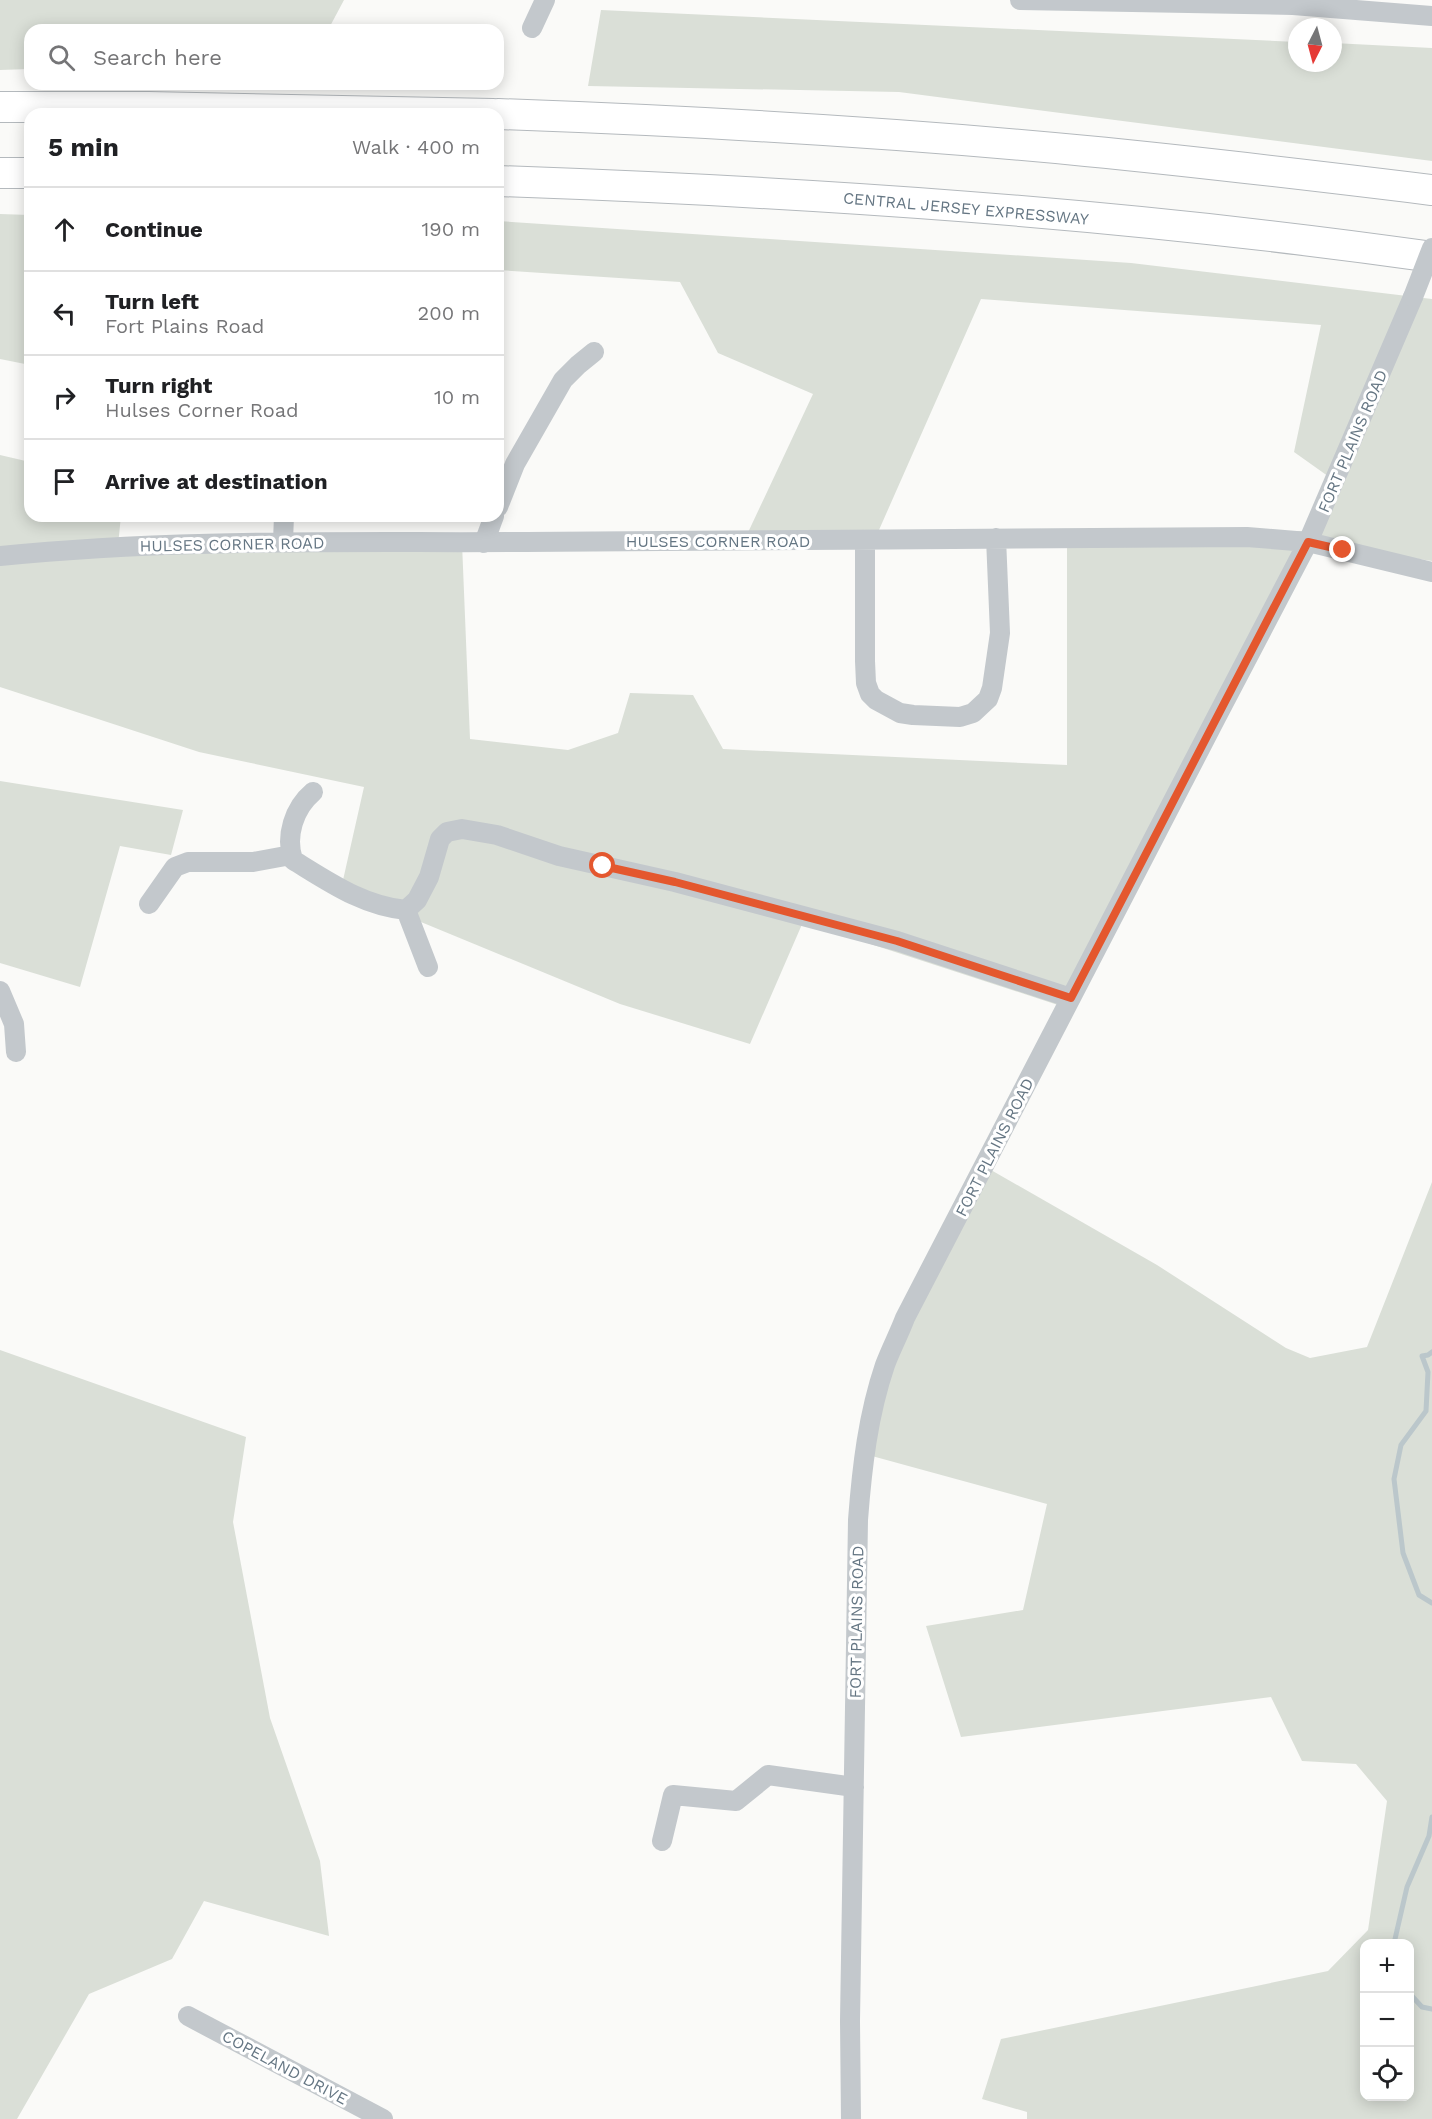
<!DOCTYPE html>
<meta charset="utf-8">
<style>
:root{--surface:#fff;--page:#f6f6f6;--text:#202124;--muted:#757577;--line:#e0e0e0}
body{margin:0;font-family:"Work Sans",sans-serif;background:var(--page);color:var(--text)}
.controls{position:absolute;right:18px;bottom:18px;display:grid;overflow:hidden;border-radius:12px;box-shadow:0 3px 15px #0003}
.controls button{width:54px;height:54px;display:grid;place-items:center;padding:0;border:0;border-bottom:2px solid var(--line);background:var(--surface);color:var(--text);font:30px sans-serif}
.compass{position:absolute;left:1288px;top:18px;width:54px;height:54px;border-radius:50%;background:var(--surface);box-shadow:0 3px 15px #0003;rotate:186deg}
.stop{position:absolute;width:18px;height:18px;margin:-14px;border:4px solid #e4572e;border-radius:50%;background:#fff}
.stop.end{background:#e4572e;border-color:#fff;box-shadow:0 2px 6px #0008}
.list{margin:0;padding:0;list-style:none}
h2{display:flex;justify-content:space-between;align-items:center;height:78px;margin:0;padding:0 24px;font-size:26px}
h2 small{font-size:20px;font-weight:400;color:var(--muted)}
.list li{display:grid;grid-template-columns:39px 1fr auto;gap:18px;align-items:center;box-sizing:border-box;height:84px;padding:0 24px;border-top:2px solid var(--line)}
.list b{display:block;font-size:22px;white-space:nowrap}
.list p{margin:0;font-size:20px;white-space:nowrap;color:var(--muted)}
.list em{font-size:20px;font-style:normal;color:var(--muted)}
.icon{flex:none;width:33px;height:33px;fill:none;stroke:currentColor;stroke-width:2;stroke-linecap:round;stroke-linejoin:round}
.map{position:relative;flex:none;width:1432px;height:2119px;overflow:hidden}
.search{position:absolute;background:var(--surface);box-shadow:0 3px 15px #0003;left:24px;top:24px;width:480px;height:66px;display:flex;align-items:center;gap:15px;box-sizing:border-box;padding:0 21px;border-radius:18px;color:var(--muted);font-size:22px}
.panel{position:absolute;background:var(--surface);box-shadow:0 3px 15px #0003;left:24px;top:108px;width:480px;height:414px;border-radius:18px}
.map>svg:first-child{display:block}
.green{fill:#dadfd7;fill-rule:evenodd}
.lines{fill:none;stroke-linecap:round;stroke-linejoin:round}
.stream{stroke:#bbc7cb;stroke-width:5}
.highway-casing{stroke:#b4b9bd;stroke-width:32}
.minor{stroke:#c3c8cc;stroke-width:20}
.highway{stroke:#fff;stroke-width:30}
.minor-bridge{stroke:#c3c8cc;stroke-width:20}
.route{stroke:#e4572e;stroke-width:8}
.labels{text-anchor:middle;stroke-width:6;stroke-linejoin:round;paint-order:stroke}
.street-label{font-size:16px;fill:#657683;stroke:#fff}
</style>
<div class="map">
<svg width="1432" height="2119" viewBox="0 0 1432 2119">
<rect width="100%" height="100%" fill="#fafaf8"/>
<path class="green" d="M0,0H344L328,30H30V69L0,70Z
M601,10L1297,42V63H1333V43L1432,48V161L899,92L588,86Z
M0,214L30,215V365L0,359Z
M498,221L1131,263L1432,299V561L1312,543L1064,1007L803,922L750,1044L620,1004L341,889L364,787L199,752L0,687V455L30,462V516H121L118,545L462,543L470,739L568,750L618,733L630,693L693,695L723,749L1067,765V535L1303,531L1332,479L1294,452L1321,325L981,299L875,539L744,541L813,394L718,353L680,282L498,270Z
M0,781L183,810L171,855L120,846L80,987L0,963Z
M984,1166L1157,1265L1286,1348L1310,1358L1367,1347L1432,1182V2119H1027V2112L982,2099L1001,2039L1328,1971L1368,1930L1387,1801L1356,1764L1302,1761L1271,1697L961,1737L926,1626L1023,1610L1047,1504L861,1453L939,1248ZM1364,1944H1410V2096H1364Z
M0,1350L246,1437L233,1522L270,1718L320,1861L329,1936L204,1901L172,1959L89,1994L17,2119H0Z"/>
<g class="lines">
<path class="stream" d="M1432,1352L1428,1355L1422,1356L1428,1372L1426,1411L1401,1445L1394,1479L1403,1553L1419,1595L1432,1603
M1396,1944L1395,1939L1407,1887L1429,1836L1432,1817
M1410,1994L1422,2007L1432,2009"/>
<g class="highway-casing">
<path id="highway" d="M0,107H149L493,114
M498,114C694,121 890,132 1086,151C1201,162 1317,176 1432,190
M0,173H30
M498,181C810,192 1123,213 1432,257"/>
</g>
<path class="minor" d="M1020,0L1293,5L1432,16
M532,28L545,0
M498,507L515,464L563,380L578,365L594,352
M283,541L284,516
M865,541V661L866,683L870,694L876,700L900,713L913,715L960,717L973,713L988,699L992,688L1000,633L996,538
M484,543L494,516
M0,556C175,538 351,543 526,542C766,541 1007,538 1247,537L1308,542L1432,572
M313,792C294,808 285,836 293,860C329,882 363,906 406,910L417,900L429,877L440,839L447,832L462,829L497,835L559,856L675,882L897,941L1071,998
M149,904L175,867L188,862H253L291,855
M406,910L428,967
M0,991L14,1024L16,1052
M662,1841L673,1795L736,1801L768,1775L854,1787
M188,2016L383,2119
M851,2119L850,2021L858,1520C862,1467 868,1415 885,1365C891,1349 899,1334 905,1318L1217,716L1308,542L1413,297"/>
<use href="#highway" class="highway"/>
<path class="minor-bridge" d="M1413,297L1432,248"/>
</g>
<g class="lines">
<path class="route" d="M603,866L675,882L897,941L1071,998L1308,542L1343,550"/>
</g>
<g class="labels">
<g class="street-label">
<text transform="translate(966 208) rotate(5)" y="6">CENTRAL JERSEY EXPRESSWAY</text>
<text transform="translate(1352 441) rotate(-67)" y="6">FORT PLAINS ROAD</text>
<text x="718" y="547">HULSES CORNER ROAD</text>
<text transform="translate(232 544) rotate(-1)" y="6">HULSES CORNER ROAD</text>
<text transform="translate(994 1147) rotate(-63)" y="6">FORT PLAINS ROAD</text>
<text transform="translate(856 1622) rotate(-89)" y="6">FORT PLAINS ROAD</text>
<text transform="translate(285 2067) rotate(28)" y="6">COPELAND DRIVE</text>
</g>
</g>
</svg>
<div class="controls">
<button>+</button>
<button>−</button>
<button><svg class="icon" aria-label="locate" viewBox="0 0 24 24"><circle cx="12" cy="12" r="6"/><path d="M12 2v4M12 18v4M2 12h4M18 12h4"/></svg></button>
</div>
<svg class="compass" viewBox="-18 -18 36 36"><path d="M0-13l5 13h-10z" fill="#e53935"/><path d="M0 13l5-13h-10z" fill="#757577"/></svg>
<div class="stop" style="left:603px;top:866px"></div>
<div class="stop end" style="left:1343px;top:550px"></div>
<div class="search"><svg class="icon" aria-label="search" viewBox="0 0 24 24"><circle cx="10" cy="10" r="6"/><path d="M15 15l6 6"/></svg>Search here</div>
<section class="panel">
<h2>5 min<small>Walk · 400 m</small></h2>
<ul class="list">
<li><svg class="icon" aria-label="ahead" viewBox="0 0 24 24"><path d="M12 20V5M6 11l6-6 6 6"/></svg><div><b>Continue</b></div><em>190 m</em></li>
<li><svg class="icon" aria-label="left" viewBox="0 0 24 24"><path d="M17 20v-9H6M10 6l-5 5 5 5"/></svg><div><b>Turn left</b><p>Fort Plains Road</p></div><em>200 m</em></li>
<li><svg class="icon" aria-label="right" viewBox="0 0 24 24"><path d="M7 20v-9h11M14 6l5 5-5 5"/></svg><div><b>Turn right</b><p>Hulses Corner Road</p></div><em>10 m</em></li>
<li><svg class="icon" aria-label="arrive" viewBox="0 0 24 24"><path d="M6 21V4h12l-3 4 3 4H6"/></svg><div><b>Arrive at destination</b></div></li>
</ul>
</section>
</div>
